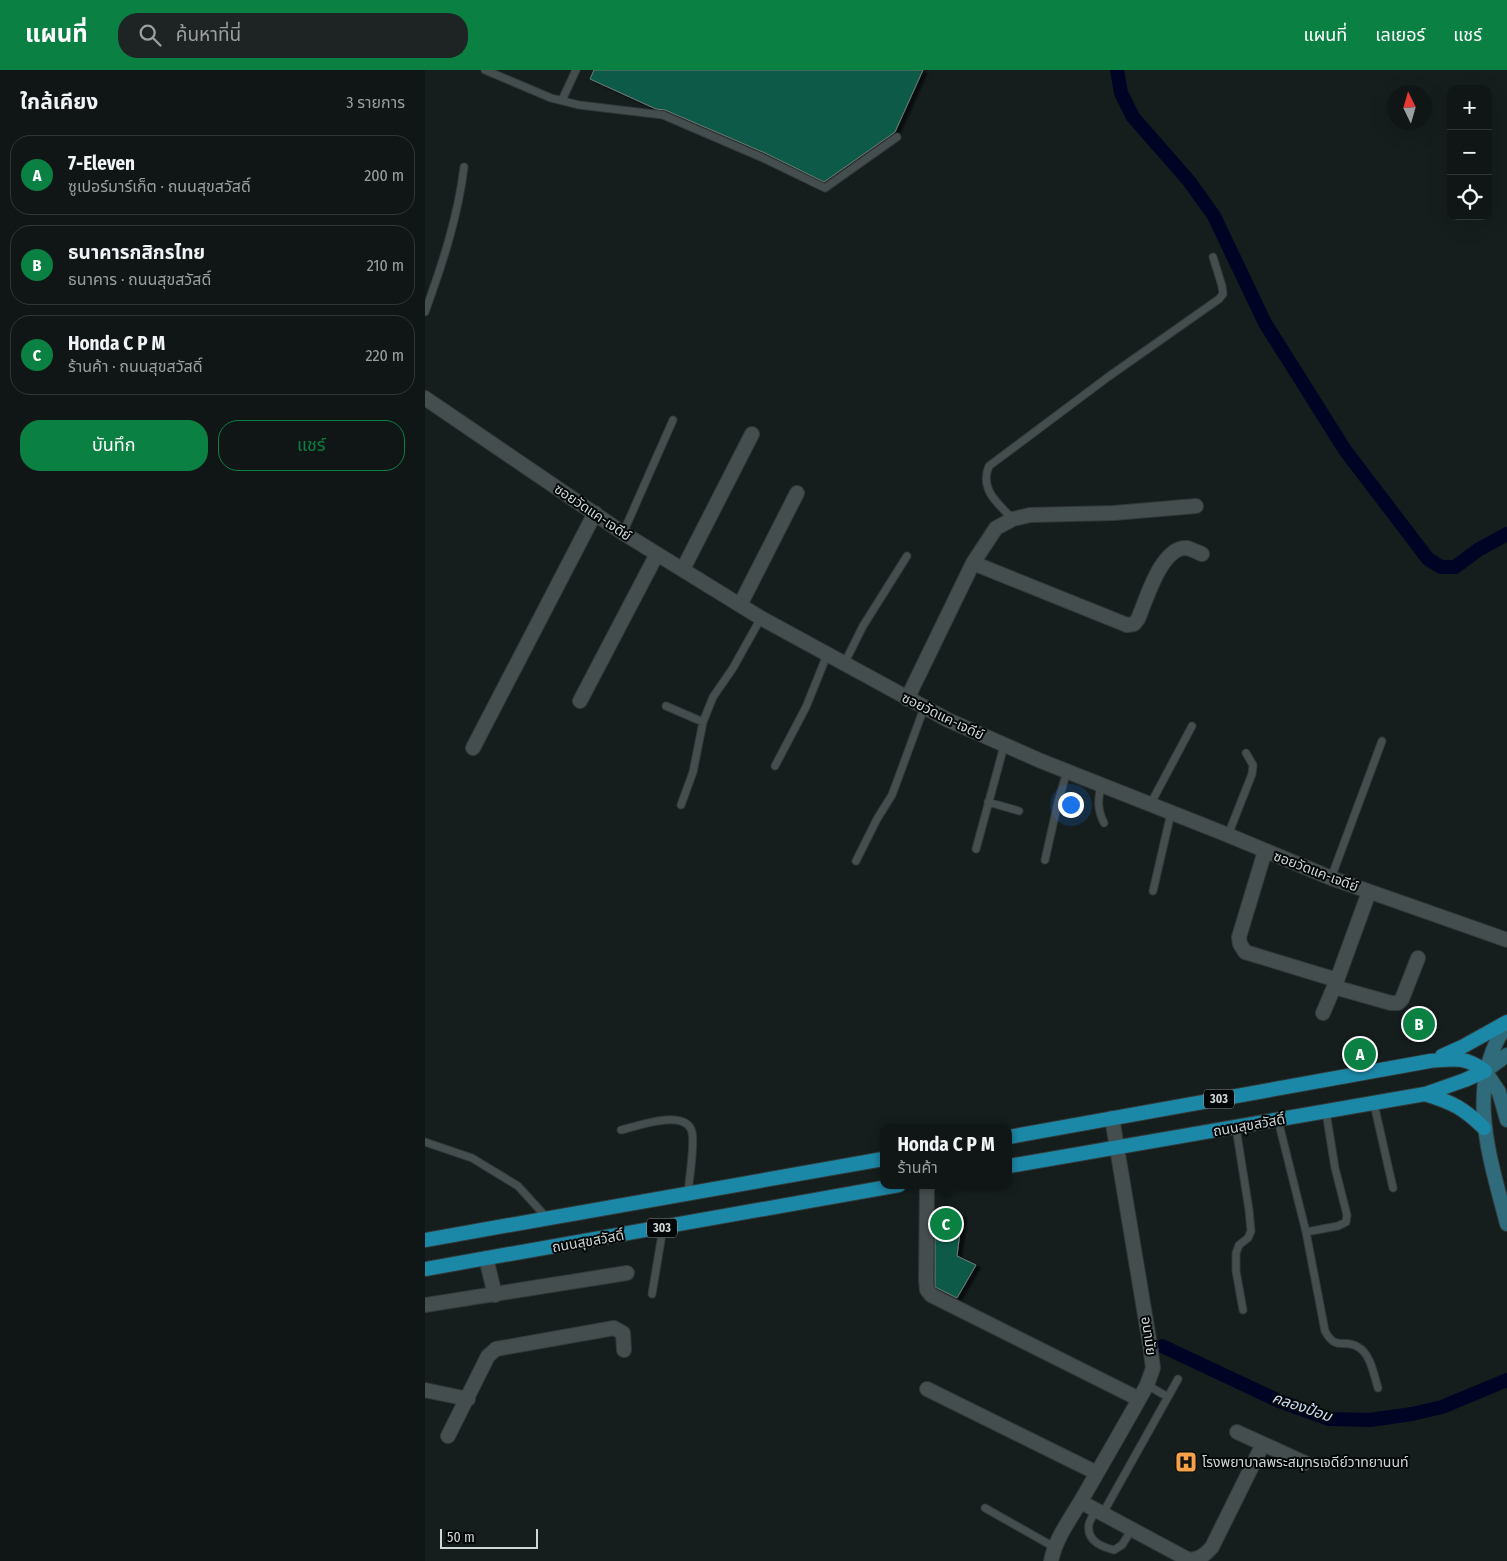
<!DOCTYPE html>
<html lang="th">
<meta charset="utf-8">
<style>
:root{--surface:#101616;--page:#1e2323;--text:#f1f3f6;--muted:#9c9fa1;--line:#303535;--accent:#0b8043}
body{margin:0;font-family:"Fira Sans Condensed","Noto Sans Thai",sans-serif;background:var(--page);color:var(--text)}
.controls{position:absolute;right:15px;top:15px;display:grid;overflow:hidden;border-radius:10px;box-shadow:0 5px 20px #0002}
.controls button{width:45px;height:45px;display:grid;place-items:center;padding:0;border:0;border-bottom:1px solid var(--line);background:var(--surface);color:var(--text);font:25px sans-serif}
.compass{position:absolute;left:962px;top:15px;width:45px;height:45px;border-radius:50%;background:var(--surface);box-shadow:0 5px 20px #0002;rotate:355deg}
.scale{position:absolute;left:15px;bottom:12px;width:98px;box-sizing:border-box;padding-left:5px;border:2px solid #d0d6d6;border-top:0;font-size:14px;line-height:18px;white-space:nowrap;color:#d0d6d6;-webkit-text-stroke:4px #040707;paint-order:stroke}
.you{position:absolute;left:645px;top:734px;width:18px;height:18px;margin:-12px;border:4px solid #fff;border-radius:50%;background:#1a73e8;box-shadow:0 0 0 8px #1a73e833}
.badge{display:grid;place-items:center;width:32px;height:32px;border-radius:50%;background:var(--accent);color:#fff;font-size:16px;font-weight:700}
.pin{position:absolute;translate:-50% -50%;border:2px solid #fff;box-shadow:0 1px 5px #0006}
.popup{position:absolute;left:455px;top:1054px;width:132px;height:65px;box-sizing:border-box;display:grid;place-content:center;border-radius:10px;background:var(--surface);filter:drop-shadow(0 1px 4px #0005);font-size:16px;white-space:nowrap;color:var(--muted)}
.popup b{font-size:19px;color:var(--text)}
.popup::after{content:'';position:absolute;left:50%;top:100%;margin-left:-10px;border:10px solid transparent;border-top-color:var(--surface)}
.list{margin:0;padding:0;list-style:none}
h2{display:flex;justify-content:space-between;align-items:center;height:65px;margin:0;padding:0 20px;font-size:21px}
h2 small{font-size:16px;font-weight:400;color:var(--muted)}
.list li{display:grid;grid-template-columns:32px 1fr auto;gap:15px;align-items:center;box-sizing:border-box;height:80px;margin:0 10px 10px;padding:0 10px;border:1px solid var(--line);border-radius:20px}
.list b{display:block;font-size:19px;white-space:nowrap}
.list p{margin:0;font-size:16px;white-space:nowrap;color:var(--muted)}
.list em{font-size:16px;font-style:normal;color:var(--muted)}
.actions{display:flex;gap:10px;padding:15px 20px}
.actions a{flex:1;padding:11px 0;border:1px solid var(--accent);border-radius:20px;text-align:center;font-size:18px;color:var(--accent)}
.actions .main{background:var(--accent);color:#fff}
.icon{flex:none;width:28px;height:28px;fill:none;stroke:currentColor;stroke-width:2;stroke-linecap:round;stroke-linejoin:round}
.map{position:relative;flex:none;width:1082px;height:1491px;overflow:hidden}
header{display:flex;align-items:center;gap:30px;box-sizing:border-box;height:70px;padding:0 25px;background:var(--accent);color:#fff}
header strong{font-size:24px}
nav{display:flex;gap:28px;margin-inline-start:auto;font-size:18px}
.search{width:350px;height:45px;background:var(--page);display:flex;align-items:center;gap:12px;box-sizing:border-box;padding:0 18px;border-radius:20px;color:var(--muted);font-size:19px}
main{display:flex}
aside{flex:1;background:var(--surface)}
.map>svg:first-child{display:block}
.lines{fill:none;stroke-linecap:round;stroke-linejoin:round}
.canal{stroke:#000424;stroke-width:14}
.building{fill:#0d5a48;stroke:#727b78;filter:url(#shadow)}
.service-casing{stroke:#333939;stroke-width:9}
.minor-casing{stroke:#333939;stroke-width:16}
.secondary-casing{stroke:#333939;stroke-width:16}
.primary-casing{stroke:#333939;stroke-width:16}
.service{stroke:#454e4f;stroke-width:7}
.minor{stroke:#454e4f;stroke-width:14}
.secondary{stroke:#306b7b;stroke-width:14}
.primary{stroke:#1c88a7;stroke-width:14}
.labels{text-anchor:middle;stroke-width:4;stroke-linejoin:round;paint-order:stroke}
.shield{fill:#040707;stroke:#939898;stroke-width:1}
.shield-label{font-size:12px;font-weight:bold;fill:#d0d6d6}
.street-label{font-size:14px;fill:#d0d6d6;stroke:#040707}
.poi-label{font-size:14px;fill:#d0d6d6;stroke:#040707;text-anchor:start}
.water-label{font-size:15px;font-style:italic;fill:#cbe0fa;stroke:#040707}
</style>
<header>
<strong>แผนที่</strong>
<div class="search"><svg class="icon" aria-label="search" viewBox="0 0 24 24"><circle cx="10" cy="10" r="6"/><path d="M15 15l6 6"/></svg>ค้นหาที่นี่</div>
<nav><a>แผนที่</a><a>เลเยอร์</a><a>แชร์</a></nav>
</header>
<main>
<aside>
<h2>ใกล้เคียง<small>3 รายการ</small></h2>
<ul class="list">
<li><span class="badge">A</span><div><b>7-Eleven</b><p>ซูเปอร์มาร์เก็ต · ถนนสุขสวัสดิ์</p></div><em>200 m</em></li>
<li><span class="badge">B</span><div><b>ธนาคารกสิกรไทย</b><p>ธนาคาร · ถนนสุขสวัสดิ์</p></div><em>210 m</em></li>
<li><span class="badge">C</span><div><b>Honda C P M</b><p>ร้านค้า · ถนนสุขสวัสดิ์</p></div><em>220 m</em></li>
</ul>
<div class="actions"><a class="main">บันทึก</a><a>แชร์</a></div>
</aside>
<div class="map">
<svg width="1082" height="1491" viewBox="0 0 1082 1491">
<defs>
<filter id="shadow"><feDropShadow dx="4.5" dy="2.5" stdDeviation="1" flood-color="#0009"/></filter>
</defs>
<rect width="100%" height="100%" fill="#151d1d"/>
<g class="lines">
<path class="canal" d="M692,0L696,23L708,47L764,111L789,146L840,253L920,380L1003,489L1016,497H1030L1053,480L1082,464
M737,1276L854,1331L904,1349L945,1350L987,1344L1017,1337L1082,1310"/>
</g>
<path class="building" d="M169,0H498L470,62L399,112L340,83L240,40L231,39L165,9Z
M510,1143L537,1146L532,1186L551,1195L532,1228L510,1217Z"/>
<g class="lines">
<g class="service-casing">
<path id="service" d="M60,0L126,28L154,35L238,45L338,88L400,118L472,67
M137,30L151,0
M0,242C17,195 33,147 39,97
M588,449C573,434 554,419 564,396L683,307L794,229L798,224L797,216L788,187
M198,463L248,350
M419,594L438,556L482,486
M241,636L278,652
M350,696L381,637L402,585
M676,715C673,730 672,739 679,753
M563,732L594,741
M256,735L268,702L278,652L288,627L308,598L336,548
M725,735L767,656
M803,765L827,704L828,695L821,683
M551,779L579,676
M620,790L633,732L642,701
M431,791L452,749L467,725L499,638
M906,808L957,671
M728,821L746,743
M949,1034L968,1118
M853,1050L881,1162L913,1156L921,1152L922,1145L910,1098L901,1042
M811,1058L824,1140L826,1161L823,1168L814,1175L811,1183V1201L818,1240
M196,1060C212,1056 261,1038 267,1062C270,1076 264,1108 263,1124
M0,1072L47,1088L93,1116L123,1149
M881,1162L900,1261C911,1282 919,1268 933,1277C946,1284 949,1306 953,1318
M227,1224L238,1158
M722,1315L743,1327
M560,1438L629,1477
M671,1440C669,1444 665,1450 664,1454C661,1471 677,1477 689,1480L697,1475L707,1459
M678,1443L753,1309"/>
</g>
<g class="minor-casing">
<path id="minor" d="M0,328L198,463L336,548L523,650L616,691L803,765L906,808L1082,870
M548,493L702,555L709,554L713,549C721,531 736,476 762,478C766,479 772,482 777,484
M258,499L327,364
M315,535L372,423
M482,629L548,493L571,458L588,449L605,445L689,443L771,436
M155,631L232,484
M48,678L170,443
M840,781L814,867L815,874L820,882L912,910L944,822
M909,917L966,933H973L977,929L993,888
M898,943L912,910
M502,1115L501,1210L502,1220L506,1225L714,1329
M61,1188L70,1225
M0,1235L202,1203
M502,1319L672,1403
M0,1320L43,1329
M812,1362L880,1393
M23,1366L63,1286L71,1279L189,1258L198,1263L199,1280
M656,1432L764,1490C775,1489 780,1485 787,1477L838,1374
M626,1491C631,1467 645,1450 657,1429C679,1391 701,1353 722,1315L728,1298L725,1275L687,1048"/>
</g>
<g class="secondary-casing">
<path id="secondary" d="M1082,954C1039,1015 1065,1088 1082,1154
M1060,1001L1074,1022L1082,1050
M1060,1001L1082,985"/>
</g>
<g class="primary-casing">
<path id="primary" d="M1017,986L1037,977L1082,952
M1000,1024C1029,1033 1038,1038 1059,1058
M584,1067L1005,991C1028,989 1040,986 1060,1001L1040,1010L1000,1024L584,1096
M0,1170L458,1089
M0,1199L474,1115"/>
</g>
<use href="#service" class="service"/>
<use href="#minor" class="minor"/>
<use href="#secondary" class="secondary"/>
<use href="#primary" class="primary"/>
</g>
<defs>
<g id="hospital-square" transform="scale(1.125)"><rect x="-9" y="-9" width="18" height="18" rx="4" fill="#f7a149" stroke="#040707"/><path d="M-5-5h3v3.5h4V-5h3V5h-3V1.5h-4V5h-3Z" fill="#111"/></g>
</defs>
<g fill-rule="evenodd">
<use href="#hospital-square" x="761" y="1392"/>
</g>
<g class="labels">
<g class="shield">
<rect x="779" y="1019.5" width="30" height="19" rx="4"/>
<rect x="222" y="1148.5" width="30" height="19" rx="4"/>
</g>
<g class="shield-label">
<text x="794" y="1033">303</text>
<text x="237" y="1162">303</text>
</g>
<g class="street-label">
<text transform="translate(168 442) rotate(34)" y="5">ซอยวัดแค-เจดีย์</text>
<text transform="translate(518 646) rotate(26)" y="5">ซอยวัดแค-เจดีย์</text>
<text transform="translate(891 801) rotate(21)" y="5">ซอยวัดแค-เจดีย์</text>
<text transform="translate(824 1055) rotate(-10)" y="5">ถนนสุขสวัสดิ์</text>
<text transform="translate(163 1171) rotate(-10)" y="5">ถนนสุขสวัสดิ์</text>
<text transform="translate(724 1266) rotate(82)" y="5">อนามัย</text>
</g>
<g class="poi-label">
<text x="777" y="1397">โรงพยาบาลพระสมุทรเจดีย์วาทยานนท์</text>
</g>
<g class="water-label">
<text transform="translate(877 1337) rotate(19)" y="5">คลองป้อม</text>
</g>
</g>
</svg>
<div class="controls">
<button>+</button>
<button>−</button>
<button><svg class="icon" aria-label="locate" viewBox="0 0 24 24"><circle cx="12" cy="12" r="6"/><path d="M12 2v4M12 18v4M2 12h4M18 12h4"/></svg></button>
</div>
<svg class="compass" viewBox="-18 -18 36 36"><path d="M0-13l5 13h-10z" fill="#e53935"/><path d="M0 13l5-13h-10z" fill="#9c9fa1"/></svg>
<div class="scale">50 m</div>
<div class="you"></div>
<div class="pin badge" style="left:935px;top:984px">A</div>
<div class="pin badge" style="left:994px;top:954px">B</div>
<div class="pin badge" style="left:521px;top:1154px">C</div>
<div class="popup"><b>Honda C P M</b>ร้านค้า</div>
</div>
</main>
